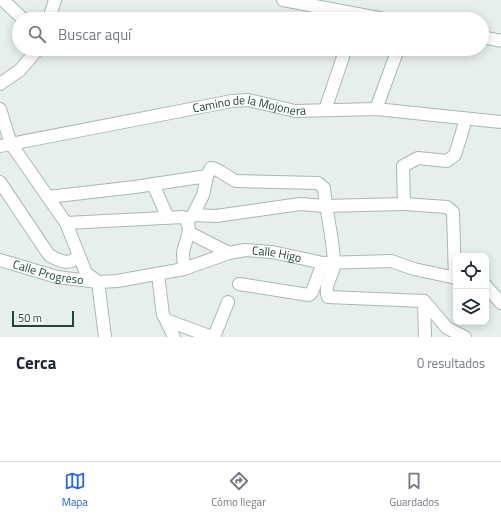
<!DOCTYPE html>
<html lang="es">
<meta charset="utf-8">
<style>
:root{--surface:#fff;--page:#f2f2f3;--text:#1f2937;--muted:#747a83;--line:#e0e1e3;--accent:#2563eb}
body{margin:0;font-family:"Titillium Web",sans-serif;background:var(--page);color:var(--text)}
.controls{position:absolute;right:12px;bottom:12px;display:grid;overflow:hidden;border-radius:8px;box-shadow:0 2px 10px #0003}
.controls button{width:36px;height:36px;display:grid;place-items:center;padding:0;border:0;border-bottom:1px solid var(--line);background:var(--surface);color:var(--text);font:20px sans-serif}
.scale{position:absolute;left:12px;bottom:10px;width:62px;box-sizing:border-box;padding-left:4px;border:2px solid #24423a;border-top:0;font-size:11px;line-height:14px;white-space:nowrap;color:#24423a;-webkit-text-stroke:3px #f7fbf9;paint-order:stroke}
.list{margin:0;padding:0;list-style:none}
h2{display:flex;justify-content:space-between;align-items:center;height:52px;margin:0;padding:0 16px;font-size:17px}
h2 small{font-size:13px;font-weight:400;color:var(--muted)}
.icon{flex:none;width:22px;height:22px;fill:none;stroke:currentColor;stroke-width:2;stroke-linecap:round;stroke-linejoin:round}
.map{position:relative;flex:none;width:501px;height:337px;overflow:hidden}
.search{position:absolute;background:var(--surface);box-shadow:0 2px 10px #0003;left:12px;right:12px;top:12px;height:44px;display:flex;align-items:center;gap:10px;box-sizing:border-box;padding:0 14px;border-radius:22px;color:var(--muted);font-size:15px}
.sheet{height:124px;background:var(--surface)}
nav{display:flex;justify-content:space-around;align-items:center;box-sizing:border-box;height:56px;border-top:1px solid var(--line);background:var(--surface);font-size:11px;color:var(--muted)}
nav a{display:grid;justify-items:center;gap:2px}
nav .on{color:var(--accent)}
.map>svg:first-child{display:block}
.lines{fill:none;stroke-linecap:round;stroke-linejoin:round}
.minor-casing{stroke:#a8b8b2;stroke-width:14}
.minor{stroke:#fff;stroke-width:12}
.labels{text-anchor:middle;stroke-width:3.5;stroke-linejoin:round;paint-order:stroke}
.street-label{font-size:12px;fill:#24423a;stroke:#f7fbf9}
</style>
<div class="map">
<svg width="501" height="337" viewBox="0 0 501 337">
<rect width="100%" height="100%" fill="#e6efeb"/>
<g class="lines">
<g class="minor-casing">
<g id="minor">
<path d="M3,0L23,19"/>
<path d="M283,0L384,19"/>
<path d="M49,19L55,0"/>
<path d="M482,37L501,41"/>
<path d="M0,84L20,70L38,49"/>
<path d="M0,109L11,144L66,223L86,273L97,281"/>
<path d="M376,109L398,49"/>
<path d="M325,110L343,57"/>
<path id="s1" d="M0,146L232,101L248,100L295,111L376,109L501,122"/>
<path d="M0,182L49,255C59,261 70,266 78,256"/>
<path d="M153,184L167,216"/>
<path d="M48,197L135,187L207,176"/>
<path d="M193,215L203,195L207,176L211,168C220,169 228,178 236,181L318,183L324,188C326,212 333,237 334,262C335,275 323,283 328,297L424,301L447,328L465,337"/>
<path d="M188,220L193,215L216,216L300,204L325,206L404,204"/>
<path d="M66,223L183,217C195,228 185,239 183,253C183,258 184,264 184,269"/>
<path d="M190,233L229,253"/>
<path id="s2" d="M0,260L57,277L98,282L117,281L184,269L229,253L245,250L272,252L323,263L391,261L414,269L456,278"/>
<path d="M158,274L163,315L166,320L212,337"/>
<path d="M455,278L453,212L447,207L404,204L403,166L418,158L447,161L455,155L466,119"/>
<path d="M98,282L105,337"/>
<path d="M239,284L309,295L312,292L323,263"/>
<path d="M486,286L501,303"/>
<path d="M424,301L425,337"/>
<path d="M166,320L174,337"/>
<path d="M214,337L228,302"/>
</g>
</g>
<use href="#minor" class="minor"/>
</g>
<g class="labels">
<g class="street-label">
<text dy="4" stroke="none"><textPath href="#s1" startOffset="254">Camino de la Mojonera</textPath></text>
<text dy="4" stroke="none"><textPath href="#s2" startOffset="284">Calle Higo</textPath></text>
<text dy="4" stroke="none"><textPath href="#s2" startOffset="50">Calle Progreso</textPath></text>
</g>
</g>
</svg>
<div class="controls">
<button><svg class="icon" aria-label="locate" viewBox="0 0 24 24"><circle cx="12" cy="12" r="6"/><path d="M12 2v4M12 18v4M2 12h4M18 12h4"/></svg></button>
<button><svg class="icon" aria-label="layers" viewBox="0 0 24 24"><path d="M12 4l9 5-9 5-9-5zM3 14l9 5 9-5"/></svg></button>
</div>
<div class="scale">50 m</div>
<div class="search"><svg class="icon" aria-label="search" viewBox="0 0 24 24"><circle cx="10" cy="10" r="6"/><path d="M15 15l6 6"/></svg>Buscar aquí</div>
</div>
<section class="sheet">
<h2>Cerca<small>0 resultados</small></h2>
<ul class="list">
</ul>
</section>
<nav>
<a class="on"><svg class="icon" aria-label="map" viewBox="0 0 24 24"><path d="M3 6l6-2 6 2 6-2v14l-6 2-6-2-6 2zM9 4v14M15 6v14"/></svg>Mapa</a>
<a><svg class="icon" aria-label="directions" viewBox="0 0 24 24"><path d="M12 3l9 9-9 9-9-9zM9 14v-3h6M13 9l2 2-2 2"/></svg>Cómo llegar</a>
<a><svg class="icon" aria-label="saved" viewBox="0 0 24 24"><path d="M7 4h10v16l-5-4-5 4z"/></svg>Guardados</a>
</nav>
